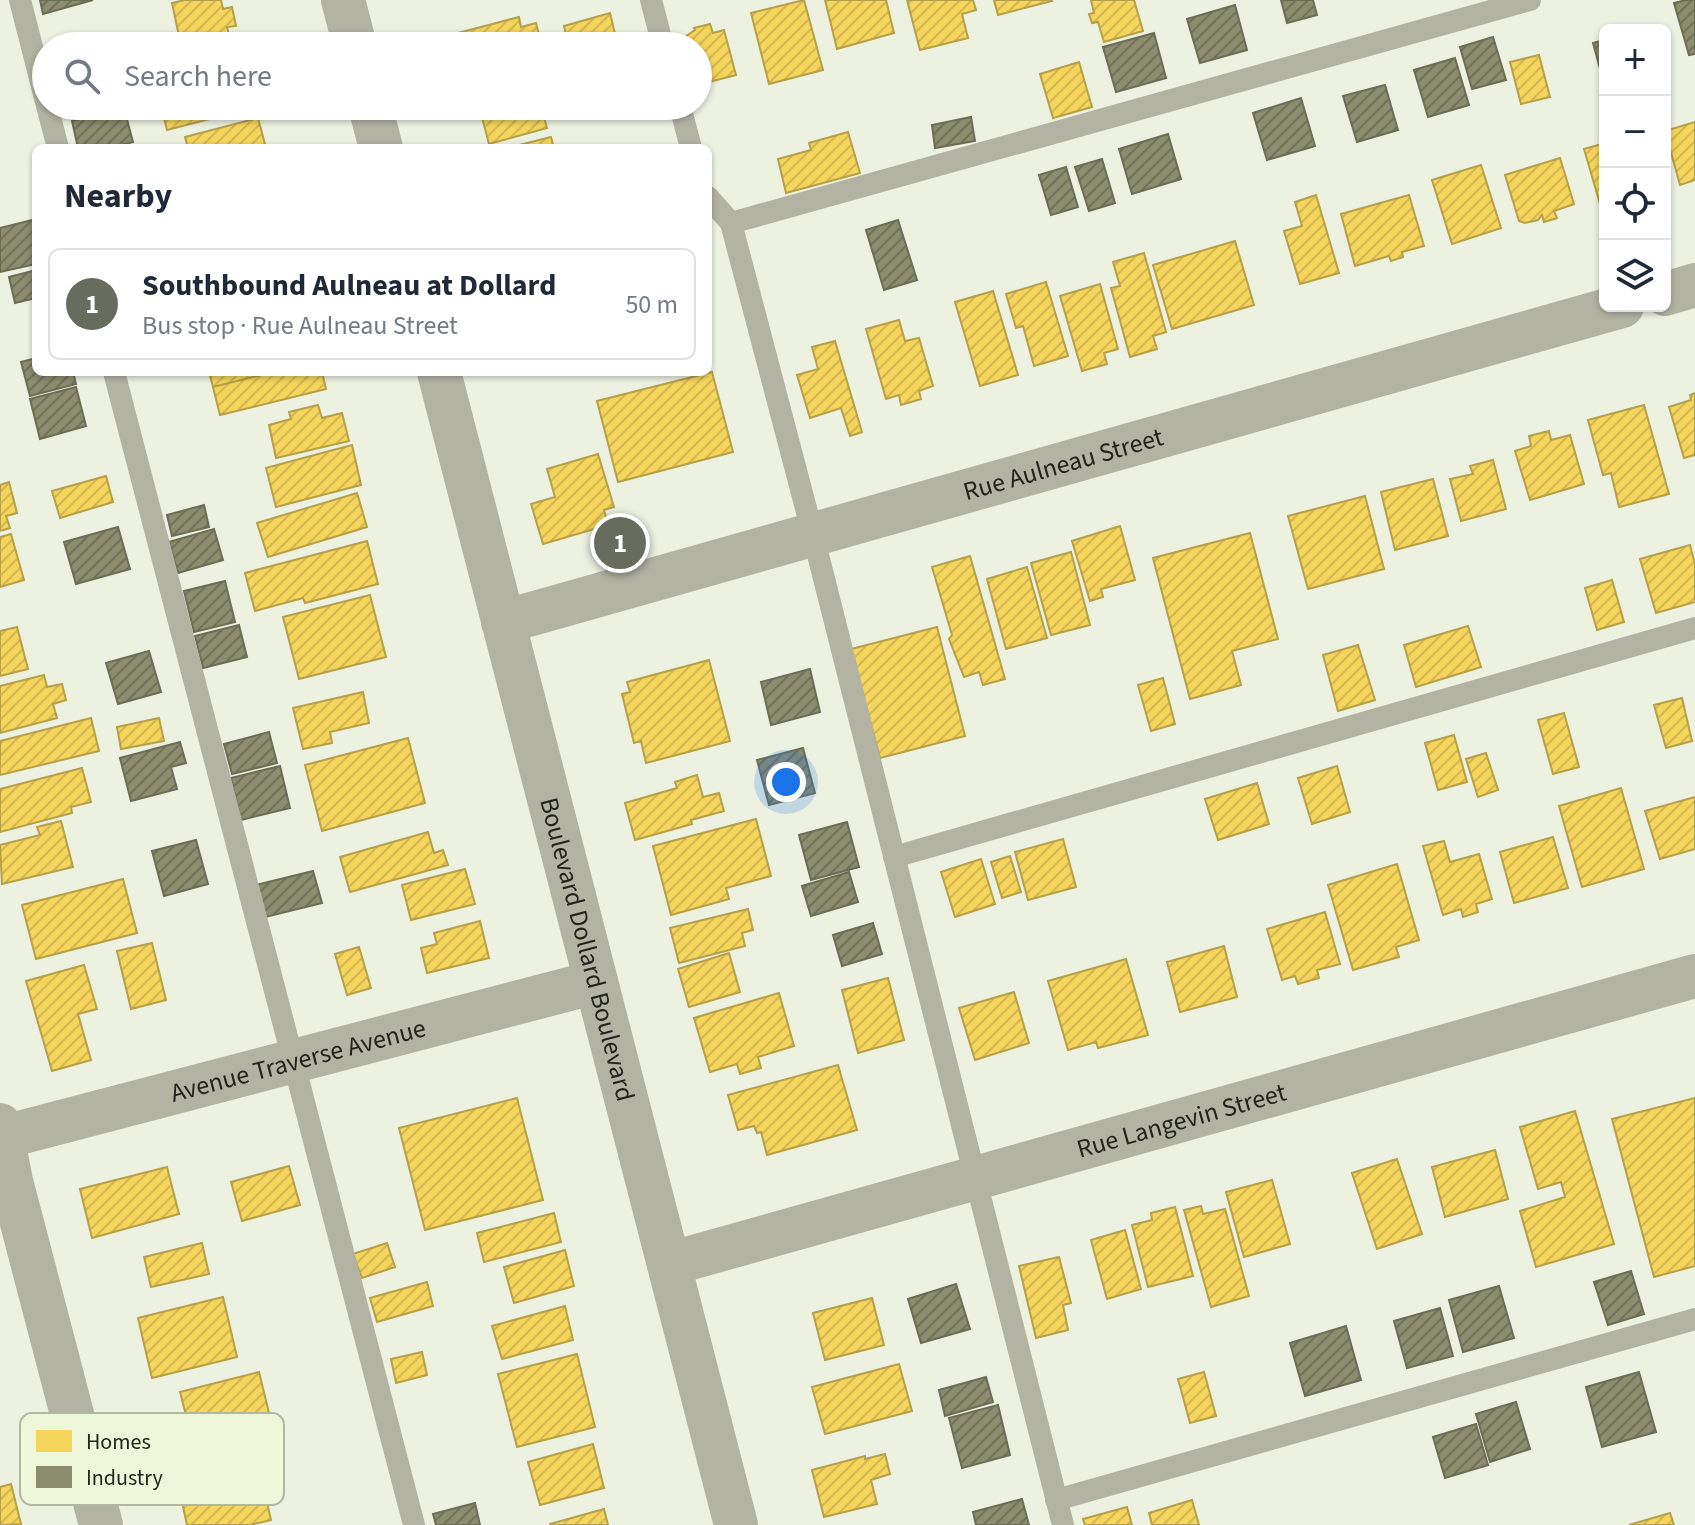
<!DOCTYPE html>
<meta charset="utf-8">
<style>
:root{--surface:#fff;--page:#f6f6f7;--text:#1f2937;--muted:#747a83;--line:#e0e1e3;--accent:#686c5f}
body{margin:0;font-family:"Source Sans 3",sans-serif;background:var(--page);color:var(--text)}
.controls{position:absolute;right:24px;top:24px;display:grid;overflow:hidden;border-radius:12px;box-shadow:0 2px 6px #0004}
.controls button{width:72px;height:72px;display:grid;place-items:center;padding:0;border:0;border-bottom:2px solid var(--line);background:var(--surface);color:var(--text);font:40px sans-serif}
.you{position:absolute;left:786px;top:782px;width:28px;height:28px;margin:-20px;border:6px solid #fff;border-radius:50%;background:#1a73e8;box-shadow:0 0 0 12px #1a73e833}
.badge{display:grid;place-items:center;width:52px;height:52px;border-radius:50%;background:var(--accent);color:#fff;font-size:26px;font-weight:700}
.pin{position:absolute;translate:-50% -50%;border:4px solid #fff;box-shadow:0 2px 8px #0006}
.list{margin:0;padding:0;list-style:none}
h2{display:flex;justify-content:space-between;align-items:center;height:104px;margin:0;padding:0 32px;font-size:34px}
h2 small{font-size:26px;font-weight:400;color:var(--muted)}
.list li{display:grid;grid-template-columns:52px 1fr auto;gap:24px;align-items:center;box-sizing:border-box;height:112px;margin:0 16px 16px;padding:0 16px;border:2px solid var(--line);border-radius:12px}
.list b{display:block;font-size:30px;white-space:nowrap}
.list p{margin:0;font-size:26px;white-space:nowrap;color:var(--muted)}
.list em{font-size:26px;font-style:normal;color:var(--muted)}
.icon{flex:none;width:44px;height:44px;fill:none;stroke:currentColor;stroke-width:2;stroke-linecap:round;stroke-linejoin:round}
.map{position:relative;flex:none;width:1695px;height:1525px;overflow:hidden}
.search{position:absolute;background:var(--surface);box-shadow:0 2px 6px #0004;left:32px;top:32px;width:680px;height:88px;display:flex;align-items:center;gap:20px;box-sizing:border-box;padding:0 28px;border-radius:44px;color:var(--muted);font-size:30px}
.panel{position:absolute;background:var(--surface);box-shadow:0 2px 6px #0004;left:32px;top:144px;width:680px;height:232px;border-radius:12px}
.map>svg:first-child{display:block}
.homes{fill:url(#homes-hatch);stroke:#b6a048;stroke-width:2}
.industry{fill:url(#industry-hatch);stroke:#6c6d55;stroke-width:2}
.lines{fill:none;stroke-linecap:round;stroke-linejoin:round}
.service{stroke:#b3b3a2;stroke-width:22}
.minor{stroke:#b3b3a2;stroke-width:44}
.labels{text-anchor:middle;stroke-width:8;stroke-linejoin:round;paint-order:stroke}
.street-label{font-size:26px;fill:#21241a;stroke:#eff7da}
.key{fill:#eff7da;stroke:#b1b8a0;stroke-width:2}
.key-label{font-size:22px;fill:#21241a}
</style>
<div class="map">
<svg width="1695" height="1525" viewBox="0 0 1695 1525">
<defs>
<pattern id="homes-hatch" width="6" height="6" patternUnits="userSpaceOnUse" patternTransform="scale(2)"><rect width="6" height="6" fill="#f6d55c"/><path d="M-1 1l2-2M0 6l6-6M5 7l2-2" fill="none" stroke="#d3b74f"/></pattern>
<pattern id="industry-hatch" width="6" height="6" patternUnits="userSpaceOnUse" patternTransform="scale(2)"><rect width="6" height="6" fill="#8c8c6e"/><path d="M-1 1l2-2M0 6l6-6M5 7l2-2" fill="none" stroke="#72725a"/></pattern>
</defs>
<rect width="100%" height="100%" fill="#ecf1e0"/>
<path class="homes" d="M185,0H221L223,9L232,7L236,26L227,27L231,43L218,46H181L172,3Z
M804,0L823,70L769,84L751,13Z
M825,0H886L894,33L837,49Z
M907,0H973L976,10L962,14L968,38L920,50Z
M994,0H1051L1052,1L998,15Z
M1091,0H1134L1143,31L1104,42L1098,22L1092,23L1089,14L1094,13Z
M610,13L618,46H569L564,26Z
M519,17L521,27L536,23L542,46H461L458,33Z
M710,24L713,33L724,30L736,75L698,85V46H677L676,43L695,30L694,28Z
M1539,55L1550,97L1521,104L1510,62Z
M1079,62L1092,107L1053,118L1040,74Z
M161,106H256V107L167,130Z
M479,106H558L542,110L547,128L489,144Z
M258,118L266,148H188L185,137Z
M1695,122V180L1680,185L1665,131Z
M848,132L860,173L786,193L778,159L811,150L809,143Z
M551,137L554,148H507Z
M1605,143V202L1600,204L1584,149Z
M1560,158L1574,204L1554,211L1557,218L1544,222L1542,215L1538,220L1525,223L1519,221L1505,175Z
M1481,165L1501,228L1452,244L1432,180Z
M1316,195L1339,273L1300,284L1284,231L1302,226L1295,202Z
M1409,195L1424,246L1402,252L1403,257L1391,261L1389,256L1355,266L1341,214Z
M1235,241L1254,305L1172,329L1153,265Z
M1144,253L1166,332L1153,336L1157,349L1130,357L1111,288L1120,286L1113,262Z
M1046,282L1068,356L1034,366L1023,326L1016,328L1006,294Z
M1100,284L1118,349L1104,353L1107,364L1082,371L1060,296Z
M993,291L1018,375L980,386L955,302Z
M899,320L905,341L919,338L933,386L919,391L921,399L901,405L899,395L886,399L866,329Z
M835,341L862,432L850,436L841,408L810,418L797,375L818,369L812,347Z
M209,372H273L213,387Z
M273,372H322L326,389L220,415L213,387Z
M712,372L733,452L618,482L597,401Z
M1695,393V455L1684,458L1669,407L1691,400L1690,395Z
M318,405L322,418L342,413L349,441L276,458L269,425L291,419L289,412Z
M1644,405L1669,494L1619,507L1611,473L1603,475L1588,420Z
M1549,431L1551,440L1570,435L1584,484L1530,500L1515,451L1531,446L1529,436Z
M352,445L361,485L276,507L266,468Z
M598,454L614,507L604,510L608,525L543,544L531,504L555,497L547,469Z
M1493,460L1506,509L1461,521L1450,479L1473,474L1470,466Z
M106,476L113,502L60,518L52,491Z
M1433,479L1448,536L1395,550L1381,492Z
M9,482L17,513L6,516L10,528L0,531V485Z
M357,493L367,527L268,557L257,523Z
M1365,496L1384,569L1308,589L1288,516Z
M1120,526L1135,580L1101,589L1103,597L1090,601L1072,541Z
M1250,533L1278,639L1232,651L1241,685L1190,699L1153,558Z
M11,534L24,580L0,587V537Z
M367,541L378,584L305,603L303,598L255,611L245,573Z
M1690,545L1695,564V602L1656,613L1640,559Z
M1071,552L1090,625L1051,635L1031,563Z
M970,556L1005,679L983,685L979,672L964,677L949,639L952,635L932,567Z
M1027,567L1047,638L1006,649L987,579Z
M1612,580L1624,622L1597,630L1585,588Z
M370,595L386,657L299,679L283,617Z
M1468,626L1481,667L1416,687L1404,645Z
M17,627L28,669L0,676V631Z
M937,627L965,736L880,758L851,649Z
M1358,645L1375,700L1338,711L1323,655Z
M709,660L730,741L646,763L641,741L634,743L622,694L630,692L627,682Z
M44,675L47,687L62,684L66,700L53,704L57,718L0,733V686Z
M1163,678L1175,724L1151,731L1138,685Z
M363,692L369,723L330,732L332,743L303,749L293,708Z
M1682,698L1692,741L1666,748L1654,705Z
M1564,713L1579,767L1553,774L1538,720Z
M91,718L99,751L0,775V741Z
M159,718L164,741L121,749L117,727Z
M1454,735L1467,782L1438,790L1425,743Z
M408,738L425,803L322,831L305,765Z
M1486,753L1498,790L1478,797L1466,759Z
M1337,766L1350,812L1312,824L1298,778Z
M82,768L91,802L71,807L72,813L0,832V789Z
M697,775L703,797L719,793L724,811L691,820L692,824L635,840L625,803L677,788L675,782Z
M1257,783L1269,824L1218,840L1205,799Z
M1621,788L1644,869L1582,887L1559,806Z
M1695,797V849L1660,859L1645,811Z
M756,819L771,876L726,888L729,899L671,915L653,846Z
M61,821L73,867L2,884L0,845L40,835L37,827Z
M428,832L434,853L443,850L448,865L350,892L340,857Z
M1553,837L1568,888L1514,903L1500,852Z
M1063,839L1076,887L1028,900L1015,852Z
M1444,841L1450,862L1479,854L1492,899L1476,904L1478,912L1463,917L1461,909L1443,915L1423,846Z
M1010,856L1021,892L1002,898L991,862Z
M981,859L995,904L955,917L941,872Z
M1397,864L1419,940L1396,947L1399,957L1353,970L1328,885Z
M465,869L475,904L411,920L402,885Z
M123,879L137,933L36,959L22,905Z
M748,909L753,930L742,933L745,946L679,963L670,928Z
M1325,912L1340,964L1317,970L1319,978L1298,984L1295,976L1282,980L1267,929Z
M480,921L489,958L427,973L421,948L437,944L434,933Z
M152,943L166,1000L131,1009L117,951Z
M1224,946L1237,997L1180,1012L1167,962Z
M359,947L371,988L347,995L335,954Z
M729,953L740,992L689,1007L678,969Z
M1126,959L1148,1035L1098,1048L1096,1042L1068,1050L1048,981Z
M84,965L97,1009L78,1014L91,1060L52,1071L26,981Z
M888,978L904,1040L858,1053L842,990Z
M1014,992L1029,1043L975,1060L959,1008Z
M779,993L794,1046L758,1057L761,1068L740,1074L737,1064L710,1072L694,1018Z
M838,1065L857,1130L767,1155L761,1132L757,1133L754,1126L738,1130L728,1095Z
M517,1098L543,1200L425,1230L399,1128Z
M1695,1098V1266L1654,1277L1612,1119Z
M1575,1111L1614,1244L1536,1267L1520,1211L1565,1197L1561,1182L1538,1189L1520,1127Z
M1495,1150L1508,1199L1445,1217L1432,1167Z
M1397,1159L1422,1234L1377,1249L1352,1173Z
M289,1166L300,1205L242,1221L231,1182Z
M167,1167L179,1214L92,1238L80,1189Z
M1272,1180L1290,1244L1244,1257L1226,1192Z
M1201,1206L1203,1214L1225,1209L1249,1296L1211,1307L1184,1210Z
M1175,1207L1193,1276L1148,1287L1132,1225L1152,1220L1151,1213Z
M554,1213L561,1242L484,1262L477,1233Z
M1125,1230L1141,1289L1107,1299L1091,1240Z
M202,1243L209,1274L151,1287L144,1257Z
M387,1243L395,1267L362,1278L353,1254Z
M565,1250L574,1286L514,1303L504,1267Z
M1059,1257L1071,1303L1063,1305L1068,1330L1036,1338L1019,1266Z
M427,1282L433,1306L377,1322L370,1298Z
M223,1297L237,1357L152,1378L138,1318Z
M872,1298L884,1345L825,1360L813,1313Z
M565,1306L573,1340L502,1359L492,1326Z
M422,1352L427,1375L396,1383L391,1359Z
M577,1354L595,1427L517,1447L498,1374Z
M899,1364L912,1411L825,1434L812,1387Z
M259,1372L269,1413L191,1434L180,1392Z
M1204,1372L1216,1416L1190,1423L1178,1379Z
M593,1444L604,1488L540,1505L528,1462Z
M885,1454L890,1474L871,1480L877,1504L824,1517L812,1470L865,1456V1459Z
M261,1476L271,1520L250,1525H187L181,1497Z
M11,1484L21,1524L0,1525V1487Z
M1192,1500L1199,1525H1152L1149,1513Z
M1127,1507L1132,1525H1085L1083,1519Z
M604,1509L608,1525H550V1524Z
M1670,1513L1674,1525H1629Z"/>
<path class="industry" d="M40,0H93L43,14Z
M1281,0H1313L1317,15L1287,23Z
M1686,0H1695V54L1689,55L1674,3Z
M1235,5L1247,50L1200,63L1187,19Z
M1154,33L1166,78L1116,92L1103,47Z
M1493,37L1506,80L1472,89L1460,47Z
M1605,40V87L1593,43Z
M1455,58L1469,105L1428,117L1414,70Z
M1385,85L1398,130L1357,142L1343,96Z
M1301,98L1315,146L1267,160L1253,113Z
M124,108L133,142L110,148H78L72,121Z
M971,117L975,141L935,148L932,125Z
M1168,134L1181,179L1132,194L1119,149Z
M1102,159L1115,203L1089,211L1075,167Z
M1066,167L1078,207L1051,215L1039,175Z
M36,219V264L0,272V228Z
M898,220L917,280L884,290L866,230Z
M36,270V298L15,303L9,277Z
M36,358V372H73L76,384L30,396L21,362Z
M76,387L86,426L40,439L30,399Z
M204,505L209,527L172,536L167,515Z
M118,527L130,569L76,584L64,542Z
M214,529L223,560L178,573L169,542Z
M225,581L235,622L194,632L184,591Z
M239,625L247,657L203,668L195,636Z
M149,651L161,692L118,704L106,663Z
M810,669L820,712L771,725L761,682Z
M269,732L277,763L232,774L224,744Z
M180,742L186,763L171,767L177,789L131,801L120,758Z
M803,748L815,793L769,805L757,760Z
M280,766L290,808L241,820L231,778Z
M847,822L859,867L811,880L799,835Z
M196,840L208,884L164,896L152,851Z
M313,871L322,903L265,917L256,885Z
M849,872L858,902L811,916L802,886Z
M873,923L882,954L842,966L833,935Z
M1631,1271L1644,1314L1608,1325L1594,1282Z
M956,1284L970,1329L921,1343L908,1299Z
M1499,1286L1514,1338L1463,1352L1449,1300Z
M1440,1308L1453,1356L1407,1368L1394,1321Z
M1346,1326L1361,1380L1305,1396L1290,1343Z
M1639,1372L1656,1432L1602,1447L1586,1387Z
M986,1377L993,1402L945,1416L939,1390Z
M1516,1402L1530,1449L1490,1462L1476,1414Z
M998,1405L1010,1455L962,1468L949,1418Z
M1476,1424L1488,1465L1445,1478L1433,1437Z
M1022,1499L1029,1525H976L973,1512Z
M475,1503L480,1525H436L433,1514Z"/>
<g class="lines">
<path class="service" d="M20,0L46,102
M651,0L663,46
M47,106L58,148
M680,106L691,148
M708,197L731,223L813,535L1063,1525
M731,223L1530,0
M114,372L414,1525
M894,857L1695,628
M1056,1500L1695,1319"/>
<g class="minor">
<path d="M343,0L355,46"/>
<path d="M370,106L381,148"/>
<path d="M1665,294L1695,285"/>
<path id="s1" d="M439,372L736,1525"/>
<path id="s2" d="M503,622L1622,306"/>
<path d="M0,1125L11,1181L101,1525"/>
<path id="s3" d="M0,1138L596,982"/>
<path id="s4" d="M669,1264L1695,976"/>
</g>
</g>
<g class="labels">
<g class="street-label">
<text dy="9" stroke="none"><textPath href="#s2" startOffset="582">Rue Aulneau Street</textPath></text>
<text dy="9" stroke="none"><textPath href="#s1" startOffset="596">Boulevard Dollard Boulevard</textPath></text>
<text dy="9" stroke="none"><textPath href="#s3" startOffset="308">Avenue Traverse Avenue</textPath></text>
<text dy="9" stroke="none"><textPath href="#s4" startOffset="532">Rue Langevin Street</textPath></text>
</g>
</g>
<rect x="20" y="1413" width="264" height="92" rx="12" class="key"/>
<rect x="36" y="1430" width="36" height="22" fill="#f6d55c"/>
<rect x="36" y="1466" width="36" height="22" fill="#8c8c6e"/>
<g class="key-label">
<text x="86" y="1449">Homes</text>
<text x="86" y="1485">Industry</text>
</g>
</svg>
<div class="controls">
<button>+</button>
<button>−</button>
<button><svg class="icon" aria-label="locate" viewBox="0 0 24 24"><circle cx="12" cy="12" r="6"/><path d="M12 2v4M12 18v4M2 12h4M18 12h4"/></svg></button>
<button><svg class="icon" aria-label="layers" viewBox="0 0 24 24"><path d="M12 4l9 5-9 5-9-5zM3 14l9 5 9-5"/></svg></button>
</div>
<div class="you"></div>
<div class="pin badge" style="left:620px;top:543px">1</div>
<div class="search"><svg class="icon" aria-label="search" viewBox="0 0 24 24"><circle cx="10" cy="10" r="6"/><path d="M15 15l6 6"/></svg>Search here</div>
<section class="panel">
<h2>Nearby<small></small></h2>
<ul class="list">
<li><span class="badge">1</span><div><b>Southbound Aulneau at Dollard</b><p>Bus stop · Rue Aulneau Street</p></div><em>50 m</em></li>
</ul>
</section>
</div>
